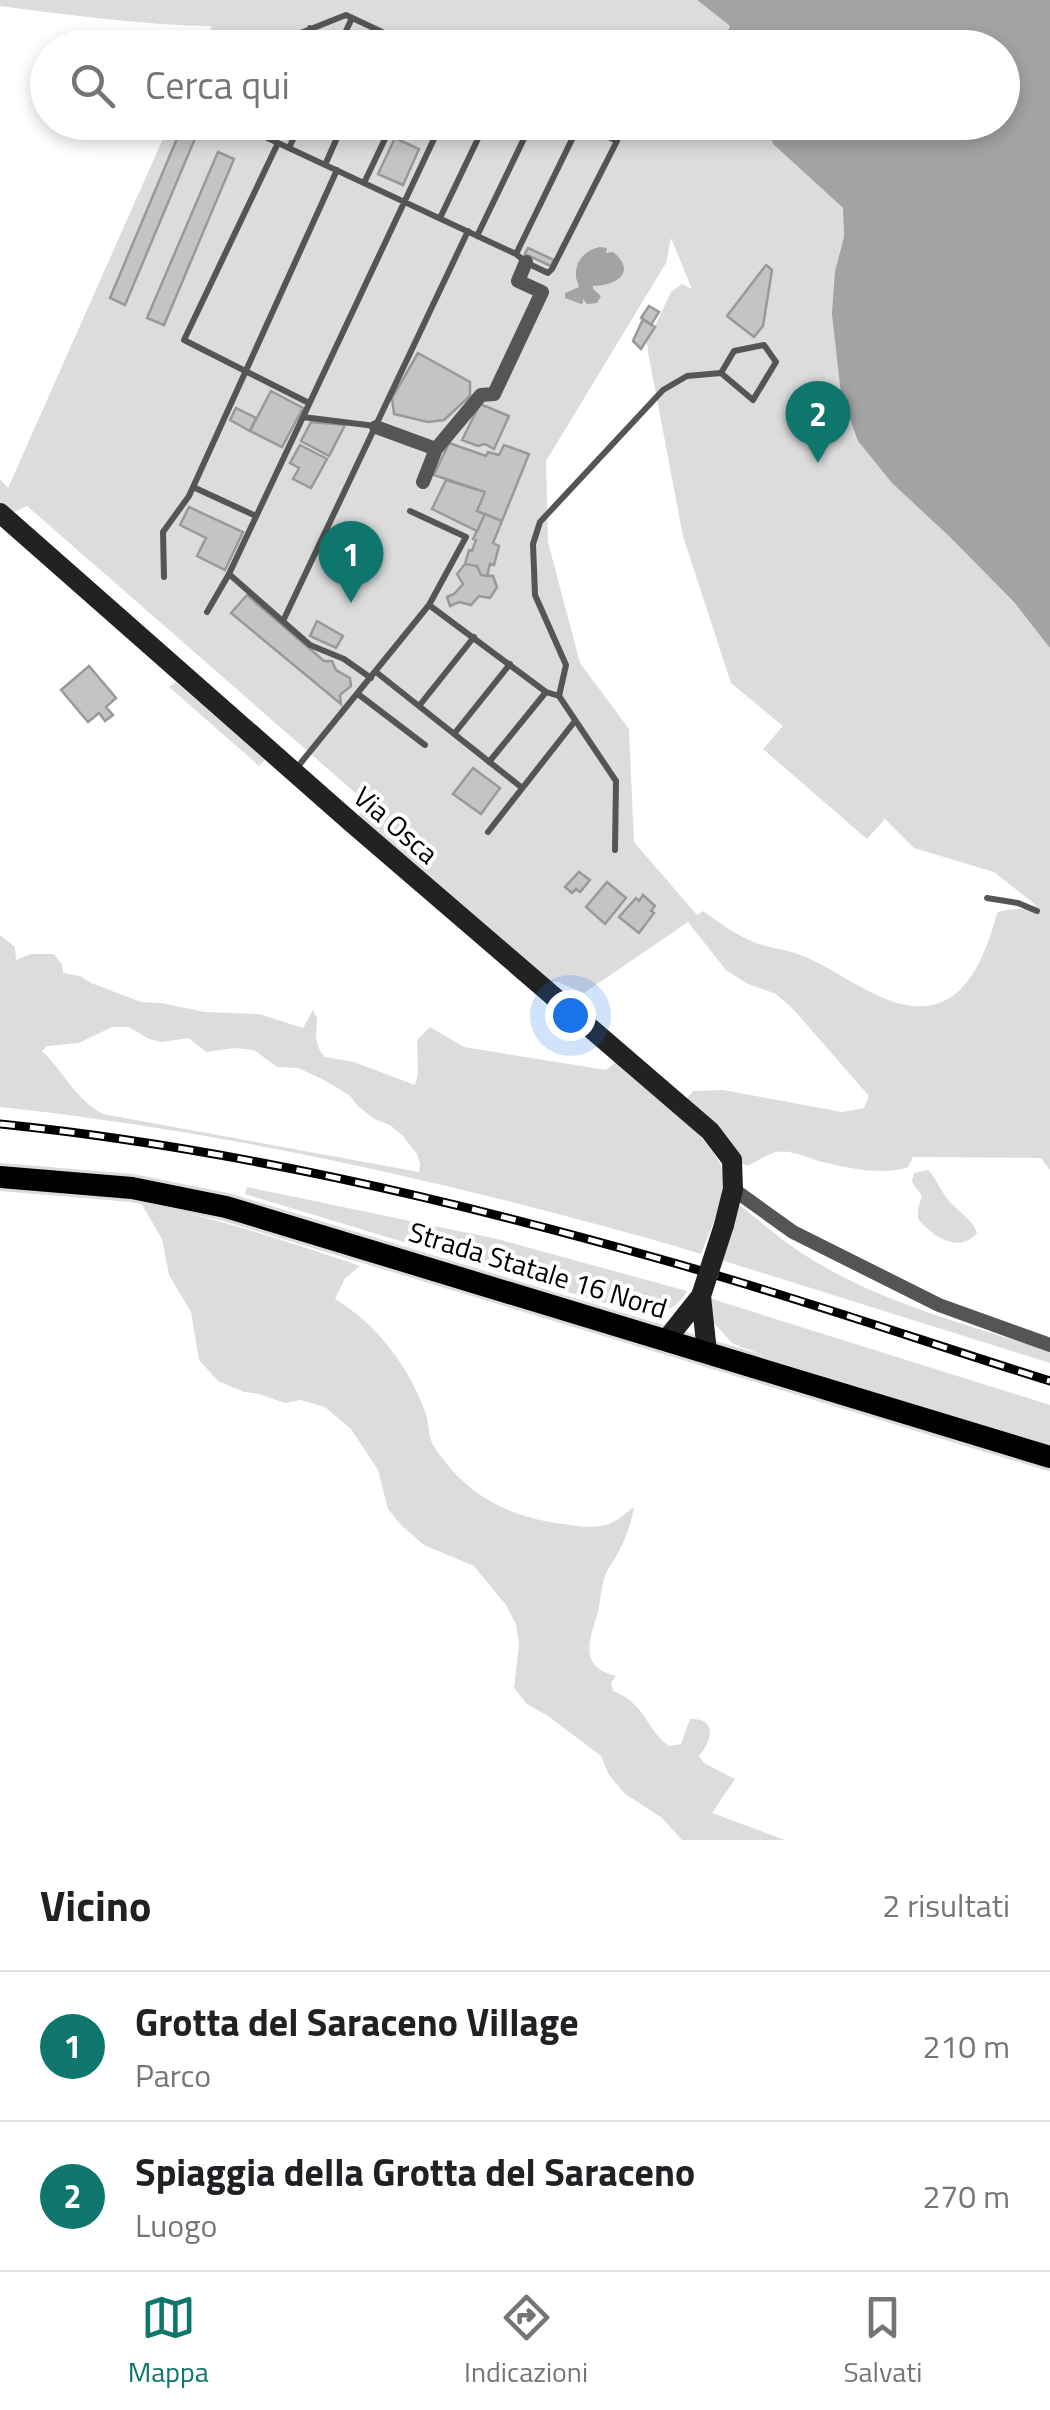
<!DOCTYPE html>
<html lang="it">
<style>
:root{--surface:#fff;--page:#f2f2f2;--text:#202124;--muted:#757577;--line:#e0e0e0;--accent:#0f766e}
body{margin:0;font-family:"Titillium Web",sans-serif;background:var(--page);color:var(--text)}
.you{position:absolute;left:570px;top:1015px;width:35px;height:35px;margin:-25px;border:8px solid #fff;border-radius:50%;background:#1a73e8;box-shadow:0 0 0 15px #1a73e833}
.badge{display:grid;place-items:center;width:65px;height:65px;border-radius:50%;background:var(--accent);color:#fff;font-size:32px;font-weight:700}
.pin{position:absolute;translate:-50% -82px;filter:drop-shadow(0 2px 5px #0008)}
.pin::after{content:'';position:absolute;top:52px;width:35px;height:30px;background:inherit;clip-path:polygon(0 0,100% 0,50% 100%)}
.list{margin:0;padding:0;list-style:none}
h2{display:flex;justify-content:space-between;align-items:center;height:130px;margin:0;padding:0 40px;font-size:42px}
h2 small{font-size:32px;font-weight:400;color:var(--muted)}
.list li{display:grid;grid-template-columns:65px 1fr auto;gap:30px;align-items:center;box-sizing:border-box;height:150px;padding:0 40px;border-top:2px solid var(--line)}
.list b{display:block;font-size:38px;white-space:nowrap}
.list p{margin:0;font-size:32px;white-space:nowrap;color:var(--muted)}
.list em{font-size:32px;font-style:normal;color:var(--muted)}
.icon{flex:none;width:55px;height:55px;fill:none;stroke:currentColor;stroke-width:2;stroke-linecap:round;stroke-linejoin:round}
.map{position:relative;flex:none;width:1050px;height:1840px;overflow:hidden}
.search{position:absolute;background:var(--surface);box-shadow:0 5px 15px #0003;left:30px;right:30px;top:30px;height:110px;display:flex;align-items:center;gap:25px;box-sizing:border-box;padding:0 35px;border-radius:55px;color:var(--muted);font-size:38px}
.sheet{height:430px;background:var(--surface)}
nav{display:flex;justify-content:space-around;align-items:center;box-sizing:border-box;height:140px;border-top:2px solid var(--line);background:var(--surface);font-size:28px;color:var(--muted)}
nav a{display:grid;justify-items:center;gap:5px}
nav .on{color:var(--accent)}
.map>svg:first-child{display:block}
.green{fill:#dcdcdc;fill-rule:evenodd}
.water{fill:#a3a3a3}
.building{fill:#c4c4c4;stroke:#999;stroke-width:2.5}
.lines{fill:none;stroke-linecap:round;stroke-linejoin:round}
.primary-casing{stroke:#dbdbdb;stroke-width:28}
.lane{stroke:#555;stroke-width:6}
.street{stroke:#555;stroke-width:14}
.secondary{stroke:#222;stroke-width:20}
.primary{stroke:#000;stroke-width:22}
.rail-casing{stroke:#000;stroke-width:9}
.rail{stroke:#fff;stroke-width:5;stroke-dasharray:15;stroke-linecap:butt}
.secondary-bridge{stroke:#222;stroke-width:20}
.labels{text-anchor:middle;stroke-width:8;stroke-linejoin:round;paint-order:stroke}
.street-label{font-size:28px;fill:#000;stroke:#fff}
</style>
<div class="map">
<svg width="1050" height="1840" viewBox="0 0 1050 1840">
<rect width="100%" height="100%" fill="#fff"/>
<path class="green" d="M0,0H697L731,27L720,48H203L212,26C141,25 70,15 0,6Z
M170,123H767L773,144L843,208L844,237L1014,602L1050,642V1170L1041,1158L913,1157L908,1167C885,1176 847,1168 822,1162C808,1158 791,1149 776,1152C766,1155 756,1162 747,1166L742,1163L685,1101L693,1091L723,1090L842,1112L864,1108L869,1096L794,1010L776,994L746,983L726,970L688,922L584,993L558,982H550L358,816L368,804L27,506L10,514L0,505V479L8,488ZM671,238L692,289L682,284L671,292L647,343L648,352L683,536L731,683L783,726L763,749L867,839L885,819L914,848L994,872L1037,906C1025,911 1009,907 997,913C981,972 955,1028 883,998C857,987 834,970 808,958C792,950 773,949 756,943C738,936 719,923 703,911L697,915L634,842L629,729L580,663L548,542L546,461L666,263Z
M176,682L265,760L259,766L169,687Z
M0,935L15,947L16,960L31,954H54L62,965L63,973L80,976L91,983L141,1002L161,1003L205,1012L259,1014L303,1028L313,1010L317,1018L316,1039L320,1051L325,1057L354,1062L415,1085L418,1074L417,1040L430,1027L464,1047L606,1070L616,1062C642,1084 726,1145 724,1180C722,1205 710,1231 701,1254C653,1239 603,1226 554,1213C372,1165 187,1127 0,1107ZM112,1027H129L149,1039L162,1042L189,1038L206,1052L234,1048L254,1050L277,1067L298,1068L324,1080L349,1095L358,1106L374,1119L390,1125L402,1135L417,1154L420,1164L419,1172L103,1114C75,1099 64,1072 42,1051L47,1046L79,1043Z
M928,1170C937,1179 940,1190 948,1200C958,1212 972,1218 977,1233C959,1254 933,1237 918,1219V1208L922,1196L912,1182L914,1173Z
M247,1187L497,1239L687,1291C675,1312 658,1315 634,1312L245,1194Z
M141,1203C216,1218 288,1241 360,1266L345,1278L335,1299C377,1324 408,1366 425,1411C430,1424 427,1437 435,1448C466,1495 508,1517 563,1524C576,1526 596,1529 609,1524C617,1521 626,1513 634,1507C631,1524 626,1538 618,1553C615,1560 609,1566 606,1573C601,1585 601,1599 598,1612C590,1639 577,1666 616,1676L611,1683L613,1691C645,1703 646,1729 669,1746L681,1744L690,1719C718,1718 712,1741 699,1756L704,1763L735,1779L712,1813L785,1840H682L662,1818L624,1793L609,1775L601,1756L548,1716L527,1704L514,1688L519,1645L516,1624L506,1605L474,1566L424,1545L402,1526L388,1509L378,1470L351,1429L325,1407L301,1400L285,1403L259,1394L244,1392L218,1381L199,1360L191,1312L169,1275L162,1239Z
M739,1205C759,1220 779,1238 800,1252C876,1302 965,1324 1050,1351V1363L721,1260Z
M709,1298L1050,1405V1444L777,1361L732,1343L712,1321Z"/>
<path class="water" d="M697,0H1050V648L1014,602L950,537L892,483L858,441L841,394L832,314L835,271L844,237L843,208L773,144L767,123L1002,122V48L720,47L730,26Z
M600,247L607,248L606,253L613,252C638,272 616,286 593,286V289L601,296L597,303L587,304L583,299V303L581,304L565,298V293L579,287C578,282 575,278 576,273C576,259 588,249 600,247Z"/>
<path class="building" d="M184,122H206L200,137L181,129Z
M859,122H880L875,135L871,133L869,137L856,127Z
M181,129L196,136L125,305L110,298Z
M395,138L419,149L403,185L378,174Z
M218,152L234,159L164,325L147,318Z
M528,248L554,260L551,266L525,254Z
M766,265L772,270L763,326L754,337L727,316Z
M649,306L659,312L651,325L641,318Z
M643,319L655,327L641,349L633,341Z
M418,353L470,382V396L444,420L428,422L394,414L392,398Z
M271,391L303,408L282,447L250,431Z
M480,404L509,416L494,449L485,444L478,446L462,440Z
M236,408L256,418L250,431L230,420Z
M311,422L345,425L329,456L301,441Z
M449,443L486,456L488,452L499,455L504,445L529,454L502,521L477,511L485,492L434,475Z
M300,445L327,459L311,488L293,479L299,468L290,463Z
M446,480L485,492L477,511L485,514L477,531L432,509Z
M189,507L243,532L225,570L197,556L206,538L180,525Z
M485,514L502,521L493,543L499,546L494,565L490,564L487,576L481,575L477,566L465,564L469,550L472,551L476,540L473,539Z
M465,564L477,566L481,575L493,576L497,587L490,598L479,596L471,605L459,602L450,606L447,597L454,594L463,584L457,574Z
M247,595L324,661H332L336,670L350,678L351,686L340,695L341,704L231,613Z
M317,621L343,636L336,648L310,636Z
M89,666L116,698L106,707L113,715L105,721L99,713L88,722L61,690Z
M473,768L500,788L481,814L453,794Z
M579,872L590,880L580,892L576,889L572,893L565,887Z
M607,882L626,898L605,924L586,907Z
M643,895L655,906L651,911L654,913L639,933L619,917L636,898L639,901Z"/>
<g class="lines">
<g class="primary-casing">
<path id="primary" d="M0,1177L132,1188L226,1207L1050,1457"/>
</g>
<path class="lane" d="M263,48L346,15L416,48
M301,48L310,28
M338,48L352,18
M379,48L386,33
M233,122L516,254L527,263L548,273L552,269L617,141L578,122
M260,134L265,122
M278,143L184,340L309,403
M289,148L301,122
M325,165L344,122
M364,183L393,122
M440,218L486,122
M477,236L532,122
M516,254L580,123
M303,417L375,426
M193,487L256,516
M229,574L310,645L344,659L371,678
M164,577L163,532L189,496L337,170
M429,605L546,692L559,696L616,781L615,850
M207,612L229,574L442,122
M283,621L468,231
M376,672L521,787
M358,694L425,745
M559,696L566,665L535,595L533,544L540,522L663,390L687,376L721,373L753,400L776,362L764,345L734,351L721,373
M419,706L474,637
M454,734L510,664
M489,762L546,692
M295,770L429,605L466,537L410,511
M488,832L575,721
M987,898L1018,903L1037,911"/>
<path class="street" d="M376,427L436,449
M423,482L436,449L481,395L494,394L542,292L518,281L526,262
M733,1189L793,1232L939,1305L1050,1345"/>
<path class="secondary" d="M0,513L352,823L710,1131L732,1160L733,1189L724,1225
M701,1296L707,1352
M666,1340L701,1296"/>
<use href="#primary" class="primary"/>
<g class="rail-casing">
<path id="rail" d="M0,1124C226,1147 449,1199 667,1261C796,1297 922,1341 1050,1381"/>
</g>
<use href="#rail" class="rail"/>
<path class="secondary-bridge" d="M701,1296L724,1225"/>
</g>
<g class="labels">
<g class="street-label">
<text transform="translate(396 825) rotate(41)" y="10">Via Osca</text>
<text transform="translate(538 1270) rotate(17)" y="10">Strada Statale 16 Nord</text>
</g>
</g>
</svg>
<div class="you"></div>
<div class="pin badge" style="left:351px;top:603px">1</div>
<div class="pin badge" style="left:818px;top:463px">2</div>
<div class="search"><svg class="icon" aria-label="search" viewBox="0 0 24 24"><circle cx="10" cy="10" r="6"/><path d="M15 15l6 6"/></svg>Cerca qui</div>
</div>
<section class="sheet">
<h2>Vicino<small>2 risultati</small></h2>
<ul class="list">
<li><span class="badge">1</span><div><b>Grotta del Saraceno Village</b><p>Parco</p></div><em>210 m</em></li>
<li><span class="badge">2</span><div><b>Spiaggia della Grotta del Saraceno</b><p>Luogo</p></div><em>270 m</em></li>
</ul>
</section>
<nav>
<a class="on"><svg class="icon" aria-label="map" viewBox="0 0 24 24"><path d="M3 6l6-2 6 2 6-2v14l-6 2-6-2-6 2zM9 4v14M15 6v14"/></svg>Mappa</a>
<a><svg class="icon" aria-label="directions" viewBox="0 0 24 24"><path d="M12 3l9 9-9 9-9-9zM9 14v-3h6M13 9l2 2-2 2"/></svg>Indicazioni</a>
<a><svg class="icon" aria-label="saved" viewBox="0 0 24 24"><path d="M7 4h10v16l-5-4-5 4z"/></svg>Salvati</a>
</nav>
